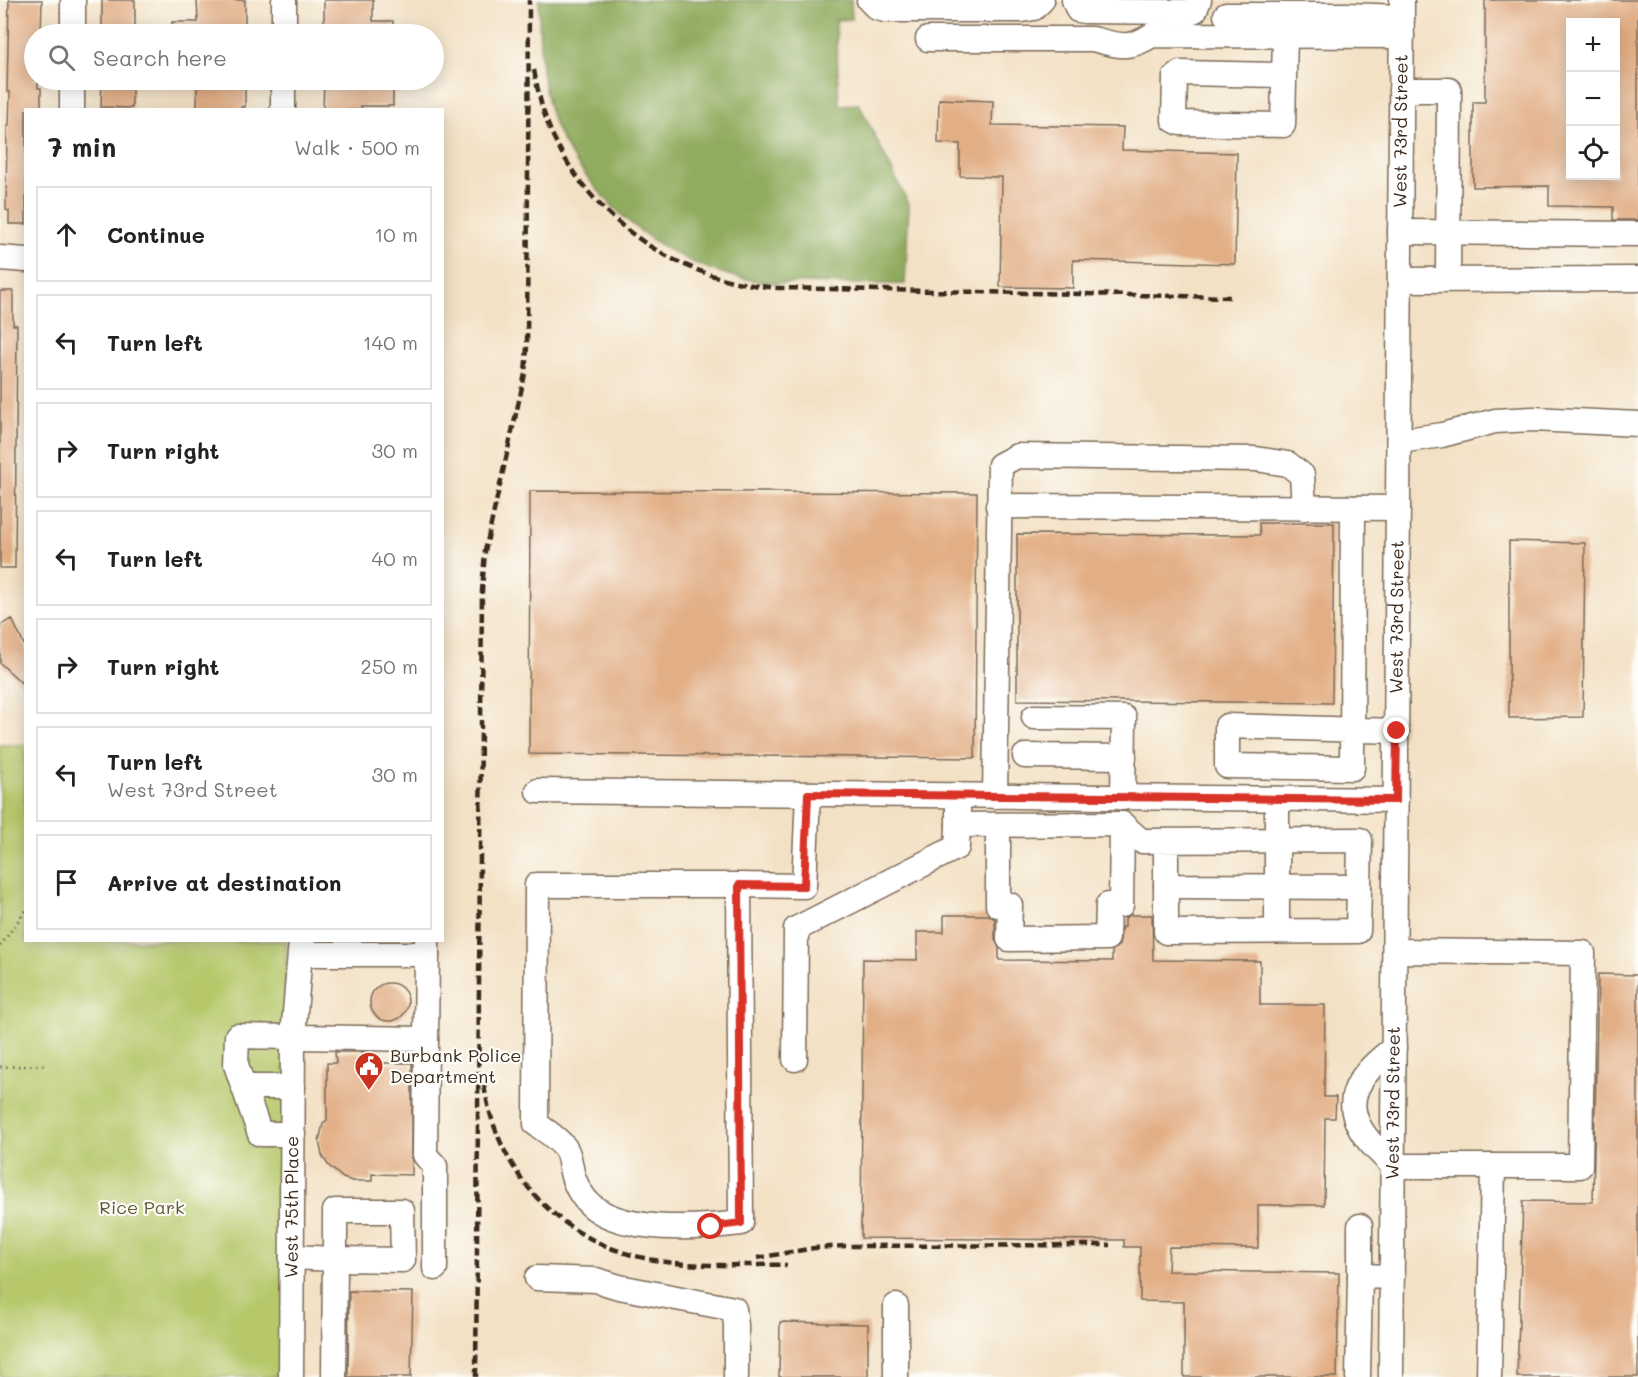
<!DOCTYPE html>
<meta charset="utf-8">
<style>
:root{--surface:#fff;--page:#f2f2f2;--text:#222;--muted:#767676;--line:#e0e0e0}
body{margin:0;font-family:Mali,sans-serif;background:var(--page);color:var(--text)}
.controls{position:absolute;right:18px;top:18px;display:grid;overflow:hidden;border-radius:0px;box-shadow:0 3px 15px #0003}
.controls button{width:54px;height:54px;display:grid;place-items:center;padding:0;border:0;border-bottom:2px solid var(--line);background:var(--surface);color:var(--text);font:30px sans-serif}
.stop{position:absolute;width:18px;height:18px;margin:-14px;border:4px solid #d93025;border-radius:50%;background:#fff}
.stop.end{background:#d93025;border-color:#fff;box-shadow:0 2px 6px #0008}
.list{margin:0;padding:0;list-style:none}
h2{display:flex;justify-content:space-between;align-items:center;height:78px;margin:0;padding:0 24px;font-size:26px}
h2 small{font-size:20px;font-weight:400;color:var(--muted)}
.list li{display:grid;grid-template-columns:39px 1fr auto;gap:18px;align-items:center;box-sizing:border-box;height:96px;margin:0 12px 12px;padding:0 12px;border:2px solid var(--line);border-radius:0px}
.list b{display:block;font-size:22px;white-space:nowrap}
.list p{margin:0;font-size:20px;white-space:nowrap;color:var(--muted)}
.list em{font-size:20px;font-style:normal;color:var(--muted)}
.icon{flex:none;width:33px;height:33px;fill:none;stroke:currentColor;stroke-width:2;stroke-linecap:round;stroke-linejoin:round}
.map{position:relative;flex:none;width:1638px;height:1377px;overflow:hidden}
.search{position:absolute;background:var(--surface);box-shadow:0 3px 15px #0003;left:24px;top:24px;width:420px;height:66px;display:flex;align-items:center;gap:15px;box-sizing:border-box;padding:0 21px;border-radius:33px;color:var(--muted);font-size:22px}
.panel{position:absolute;background:var(--surface);box-shadow:0 3px 15px #0003;left:24px;top:108px;width:420px;height:834px;border-radius:0px}
.map>svg:first-child{display:block}
.green{fill:#b6c86b;stroke:#787944;stroke-width:1.5}
.forest{fill:#90ac5f;stroke:#666b3e;stroke-width:1.5}
.building{fill:#e2ae85;fill-rule:evenodd}
.lines{fill:none;stroke-linecap:round;stroke-linejoin:round}
.minor-casing{stroke:#7b6a58;stroke-width:27}
.path{stroke:#7b6a58;stroke-width:3;stroke-dasharray:1.5 4.5;stroke-linecap:butt}
.minor{stroke:#fff;stroke-width:24}
.rail{stroke:#3b2a1e;stroke-width:4.5;stroke-dasharray:9 4.5;stroke-linecap:butt}
.route{stroke:#d93025;stroke-width:8}
.labels{text-anchor:middle;stroke-width:4.5;stroke-linejoin:round;paint-order:stroke}
.street-label{font-size:18px;fill:#3b2a1e;stroke:#fdfcf7}
.poi-label{font-size:18px;fill:#3b2a1e;stroke:#fdfcf7;text-anchor:start}
.park-label{font-size:18px;fill:#605935;stroke:#fdfcf7}
</style>
<div class="map">
<svg width="1638" height="1377" viewBox="0 0 1638 1377">
<rect width="100%" height="100%" fill="#fdfcf7"/>
<filter id="ink" filterUnits="userSpaceOnUse"><feTurbulence type="fractalNoise" baseFrequency=".0167" numOctaves="2"/><feDisplacementMap in="SourceGraphic" scale="12" xChannelSelector="R" yChannelSelector="G"/><feConvolveMatrix kernelMatrix="1 2 1 2 8 2 1 2 1" color-interpolation-filters="sRGB"/></filter>
<filter id="wash" filterUnits="userSpaceOnUse"><feTurbulence type="fractalNoise" baseFrequency=".008" numOctaves="4" result="noise"/><feDisplacementMap in="SourceGraphic" scale="24" xChannelSelector="R" yChannelSelector="G"/><feGaussianBlur stdDeviation="1.35" result="paint"/><feColorMatrix in="noise" values="0 0 0 0 0 0 0 0 0 0 0 0 0 0 0 0 0 1.4 0 .05"/><feComposite in="paint" operator="in"/></filter>
<g filter="url(#wash)">
<rect width="100%" height="100%" fill="#f3e1c5"/>
<path class="green" d="M0,745H25L26,940L286,941L284,1377H0Z"/>
<path class="forest" d="M539,0H851L852,19L836,20L839,105L859,104L909,205L905,284C872,284 838,284 805,283C792,283 777,284 764,282C693,273 632,235 589,179C574,161 559,140 552,117C540,80 539,39 539,0Z"/>
<g id="blocks">
<path class="building" d="M9,0H42L41,34H34V80H38V88H41V110H26V224H9V211L6,210L7,126H9L10,92H7Z
M102,0H135V34H102Z
M197,0H245V34H172V22H198Z
M324,0H373V21H393V34H324Z
M1485,0H1638V220H1613V207L1549,206V186L1473,187V102H1485ZM1570,22H1616V176H1570Z
M102,80H132V108L101,107Z
M197,80H241V88H245V107H241V110H197Z
M324,80H361L362,87H393V106H361V110H323Z
M939,99L993,101L992,125L1123,127L1122,150L1237,153L1235,264L1073,260V288L1000,287L1002,177L960,176V144L938,143Z
M0,291H13V325H17L15,568H0Z
M530,491L977,493L975,758L529,754Z
M1259,523H1334L1332,703L1017,700V534L1260,535Z
M1509,541L1585,543L1583,717L1509,718Z
M12,619L26,649V687L0,663V625Z
M944,915H988L995,919V939L999,948V960L1112,961V951L1119,945L1122,927H1125V918L1130,915H1152L1153,960L1260,961V1005H1325L1324,1097H1336L1335,1118H1325L1324,1205H1258V1248L1169,1247L1168,1271L1339,1273L1337,1377H1184V1302L1140,1301V1247H1124V1240L861,1238L863,959L917,960V932H944Z
M1598,974L1638,975V1377H1517L1523,1201L1593,1202Z
M370 1002a19 19 0 1 1 38 0a19 19 0 1 1-38 0Z
M335,1052H367V1063H412V1175L372,1174V1181H352L343,1178L328,1165L322,1155L319,1141L323,1124L327,1120V1063H336Z
M349,1291L413,1292L411,1377H348Z
M780,1322L868,1324V1377H779Z"/>
</g>
</g>
<g filter="url(#ink)">
<use href="#blocks" fill-opacity="0" stroke="#7b6a58" stroke-width="1.5"/>
<g class="lines">
<g class="minor-casing">
<g id="minor">
<path d="M869,0L877,8L885,10H1022L1034,8L1042,0"/>
<path d="M1074,0L1078,10L1085,11L1190,12L1195,10L1199,0"/>
<path d="M1226,15H1346L1402,17"/>
<path d="M73,34V0"/>
<path d="M284,34V0"/>
<path d="M928,39H1093C1119,46 1129,50 1152,35L1402,36"/>
<path d="M1284,75L1180,73L1175,77L1174,120L1180,123L1283,125L1285,35"/>
<path d="M1401,90H1449L1448,279"/>
<path d="M72,110V80"/>
<path d="M283,110V80"/>
<path d="M1400,232L1638,234"/>
<path d="M0,258L26,260"/>
<path d="M1400,280L1638,279"/>
<path d="M1399,441L1442,435L1495,421L1533,419L1638,424"/>
<path d="M998,506L1398,508"/>
<path d="M1353,508L1352,768L1227,766V726L1397,731"/>
<path d="M1034,717L1124,718L1123,798"/>
<path d="M1025,756L1124,757"/>
<path d="M538,791L1396,800"/>
<path d="M958,795V825L1122,824L1141,841L1360,840L1359,887L1166,886V841"/>
<path d="M995,796L1000,465L1017,456L1256,459L1288,464L1302,475L1304,508"/>
<path d="M998,825V905H1010L1009,939L1107,938L1108,905H1121L1122,824"/>
<path d="M739,885H537L536,1124C546,1131 558,1138 565,1148C571,1156 570,1170 574,1179C576,1185 581,1194 585,1199C614,1235 700,1228 741,1223L739,885L804,886L808,794"/>
<path d="M1166,886V932L1358,931L1359,887"/>
<path d="M1277,931V799"/>
<path d="M301,954H427V940"/>
<path d="M426,1039L427,954"/>
<path d="M1394,1048C1369,1067 1341,1092 1359,1126C1366,1141 1382,1154 1393,1166H1580L1583,953L1395,951"/>
<path d="M795,1059L796,929L957,847L958,825"/>
<path d="M244,1087H293"/>
<path d="M293,1134H260L236,1065L237,1036L426,1039L425,1155L435,1166V1268"/>
<path d="M335,1211H402L403,1260L335,1259Z"/>
<path d="M292,1257L335,1259L334,1377"/>
<path d="M1360,1276V1226"/>
<path d="M537,1278L596,1280L619,1287L734,1309L736,1325V1377"/>
<path id="s1" d="M291,1377L293,1037L301,940"/>
<path d="M896,1377V1306"/>
<path d="M1358,1377L1360,1276L1392,1277"/>
<path id="s2" d="M1391,1377L1402,0"/>
<path d="M1489,1377L1493,1166"/>
</g>
</g>
<path class="path" d="M0,946L26,910
M0,1067L45,1065"/>
<use href="#minor" class="minor"/>
<path class="rail" d="M534,70C538,92 543,115 553,136C595,225 683,283 781,288L1230,297
M484,1085C498,1176 562,1244 654,1260C697,1268 744,1264 787,1265
M757,1258L814,1248L845,1246L1110,1245
M476,1377L482,591L485,551L525,374L527,347L529,0"/>
</g>
</g>
<g class="lines" filter="url(#ink)">
<path class="route" d="M711,1227L741,1223L739,885L804,886L808,794L1396,800L1397,731"/>
</g>
<defs>
<g id="civic-pin" transform="scale(1.5)"><path d="M0 17L-7.5 6A9.5 9.5 0 1 1 7.5 6Z" fill="#c8321e" stroke="#fdfcf7"/><path d="M-.6-6.5H3V-4.5H.6V-3L4-1V1h2V6H-6V1h2V-1L-.6-3ZM-1.2 2.5V6h2.4V2.5Z" fill="#fff"/></g>
</defs>
<g fill-rule="evenodd">
<use href="#civic-pin" x="369" y="1066"/>
</g>
<g class="labels">
<g class="street-label">
<text dy="6" stroke="none"><textPath href="#s2" startOffset="1246">West 73rd Street</textPath></text>
<text dy="6" stroke="none"><textPath href="#s2" startOffset="760">West 73rd Street</textPath></text>
<text dy="6" stroke="none"><textPath href="#s2" startOffset="274">West 73rd Street</textPath></text>
<text dy="6" stroke="none"><textPath href="#s1" startOffset="170">West 75th Place</textPath></text>
</g>
<g class="poi-label">
<text x="390" y="1062">Burbank Police<tspan x="390" dy="21">Department</tspan></text>
</g>
<g class="park-label">
<text x="142" y="1214">Rice Park</text>
</g>
</g>
</svg>
<div class="controls">
<button>+</button>
<button>−</button>
<button><svg class="icon" aria-label="locate" viewBox="0 0 24 24"><circle cx="12" cy="12" r="6"/><path d="M12 2v4M12 18v4M2 12h4M18 12h4"/></svg></button>
</div>
<div class="stop" style="left:711px;top:1227px"></div>
<div class="stop end" style="left:1397px;top:731px"></div>
<div class="search"><svg class="icon" aria-label="search" viewBox="0 0 24 24"><circle cx="10" cy="10" r="6"/><path d="M15 15l6 6"/></svg>Search here</div>
<section class="panel">
<h2>7 min<small>Walk · 500 m</small></h2>
<ul class="list">
<li><svg class="icon" aria-label="ahead" viewBox="0 0 24 24"><path d="M12 20V5M6 11l6-6 6 6"/></svg><div><b>Continue</b></div><em>10 m</em></li>
<li><svg class="icon" aria-label="left" viewBox="0 0 24 24"><path d="M17 20v-9H6M10 6l-5 5 5 5"/></svg><div><b>Turn left</b></div><em>140 m</em></li>
<li><svg class="icon" aria-label="right" viewBox="0 0 24 24"><path d="M7 20v-9h11M14 6l5 5-5 5"/></svg><div><b>Turn right</b></div><em>30 m</em></li>
<li><svg class="icon" aria-label="left" viewBox="0 0 24 24"><path d="M17 20v-9H6M10 6l-5 5 5 5"/></svg><div><b>Turn left</b></div><em>40 m</em></li>
<li><svg class="icon" aria-label="right" viewBox="0 0 24 24"><path d="M7 20v-9h11M14 6l5 5-5 5"/></svg><div><b>Turn right</b></div><em>250 m</em></li>
<li><svg class="icon" aria-label="left" viewBox="0 0 24 24"><path d="M17 20v-9H6M10 6l-5 5 5 5"/></svg><div><b>Turn left</b><p>West 73rd Street</p></div><em>30 m</em></li>
<li><svg class="icon" aria-label="arrive" viewBox="0 0 24 24"><path d="M6 21V4h12l-3 4 3 4H6"/></svg><div><b>Arrive at destination</b></div></li>
</ul>
</section>
</div>
